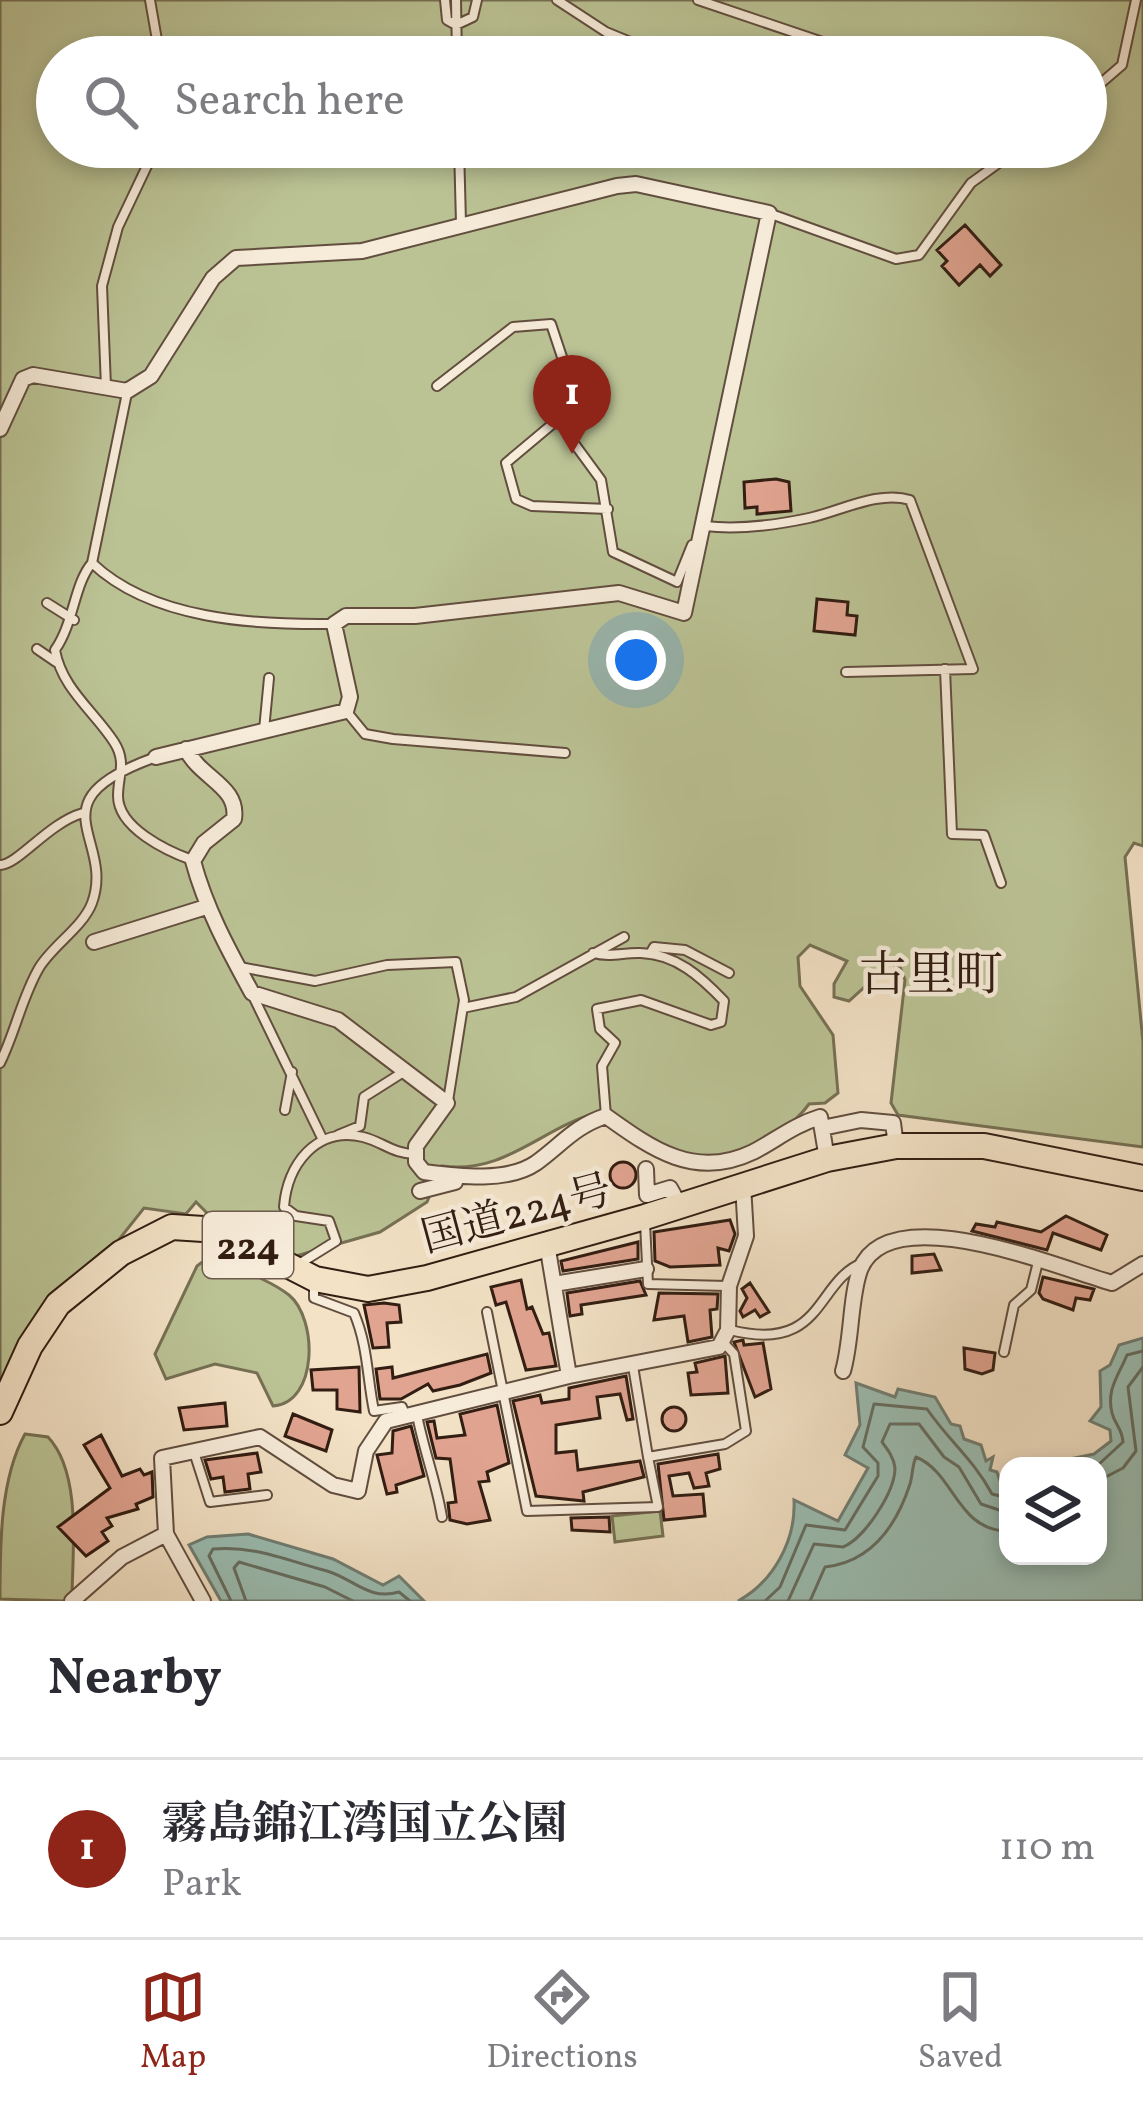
<!DOCTYPE html>
<meta charset="utf-8">
<style>
:root{--surface:#fff;--page:#f2f2f3;--text:#2b2b33;--muted:#7c7c81;--line:#e1e1e2;--accent:#8f2418}
body{margin:0;font-family:Vollkorn,"Noto Serif JP",serif;background:var(--page);color:var(--text)}
.controls{position:absolute;right:36px;bottom:36px;display:grid;overflow:hidden;border-radius:24px;box-shadow:0 6px 18px #0003}
.controls button{width:108px;height:108px;display:grid;place-items:center;padding:0;border:0;border-bottom:3px solid var(--line);background:var(--surface);color:var(--text);font:60px sans-serif}
.you{position:absolute;left:636px;top:660px;width:42px;height:42px;margin:-30px;border:9px solid #fff;border-radius:50%;background:#1a73e8;box-shadow:0 0 0 18px #1a73e833}
.badge{display:grid;place-items:center;width:78px;height:78px;border-radius:50%;background:var(--accent);color:#fff;font-size:39px;font-weight:700}
.pin{position:absolute;translate:-50% -99px;filter:drop-shadow(0 3px 6px #0008)}
.pin::after{content:'';position:absolute;top:63px;width:42px;height:36px;background:inherit;clip-path:polygon(0 0,100% 0,50% 100%)}
.list{margin:0;padding:0;list-style:none}
h2{display:flex;justify-content:space-between;align-items:center;height:156px;margin:0;padding:0 48px;font-size:51px}
h2 small{font-size:39px;font-weight:400;color:var(--muted)}
.list li{display:grid;grid-template-columns:78px 1fr auto;gap:36px;align-items:center;box-sizing:border-box;height:180px;padding:0 48px;border-top:3px solid var(--line)}
.list b{display:block;font-size:45px;white-space:nowrap}
.list p{margin:0;font-size:39px;white-space:nowrap;color:var(--muted)}
.list em{font-size:39px;font-style:normal;color:var(--muted)}
.icon{flex:none;width:66px;height:66px;fill:none;stroke:currentColor;stroke-width:2;stroke-linecap:round;stroke-linejoin:round}
.map{position:relative;flex:none;width:1143px;height:1601px;overflow:hidden}
.search{position:absolute;background:var(--surface);box-shadow:0 6px 18px #0003;left:36px;right:36px;top:36px;height:132px;display:flex;align-items:center;gap:30px;box-sizing:border-box;padding:0 42px;border-radius:66px;color:var(--muted);font-size:45px}
.sheet{height:336px;background:var(--surface)}
nav{display:flex;justify-content:space-around;align-items:center;box-sizing:border-box;height:168px;border-top:3px solid var(--line);background:var(--surface);font-size:33px;color:var(--muted)}
nav a{display:grid;justify-items:center;gap:6px}
nav .on{color:var(--accent)}
.map>svg:first-child{display:block}
.green{fill:#bbc395;stroke:#767054;stroke-width:3;fill-rule:evenodd}
.water{fill:#9bbeb3;stroke:#717e73;stroke-width:3}
.lines{fill:none;stroke-linecap:round;stroke-linejoin:round}
.shore{stroke:#666e62;stroke-width:3}
.building{fill:#e1a491;stroke:#321d12;stroke-width:3}
.service-casing{stroke:#624e3f;stroke-width:12}
.minor-casing{stroke:#624e3f;stroke-width:18}
.trunk-casing{stroke:#321d12;stroke-width:28}
.service{stroke:#f7ecda;stroke-width:8}
.minor{stroke:#f7ecda;stroke-width:14}
.trunk{stroke:#f3e2c6;stroke-width:24}
.labels{text-anchor:middle;stroke-width:9;stroke-linejoin:round;paint-order:stroke}
.shield{fill:#f7ecda;stroke:#6d5b4e;stroke-width:3}
.shield-label{font-size:39px;font-weight:bold;fill:#321d12}
.street-label{font-size:42px;fill:#321d12;stroke:#f7ecda}
.quarter-label{font-size:48px;fill:#321d12;stroke:#f7ecda}
</style>
<div class="map">
<svg width="1143" height="1601" viewBox="0 0 1143 1601">
<rect width="100%" height="100%" fill="#f3e2c6"/>
<filter id="stains"><feTurbulence type="fractalNoise" baseFrequency=".00167" numOctaves="4"/><feColorMatrix values="0 0 0 0 .2 0 0 0 0 .09 0 0 0 0 .02 0 0 0 .5 -.17"/></filter>
<radialGradient id="worn" r=".72"><stop offset=".6" stop-color="#630" stop-opacity="0"/><stop offset="1" stop-color="#630" stop-opacity=".3"/></radialGradient>
<path class="green" d="M0,0H1143V846L1134,843L1125,857L1143,1042V1147L898,1115L891,1103L905,980L900,967L890,964L849,1001L834,997V984L847,961L810,945L798,957L800,986L833,1035L838,1093L825,1103L809,1104C783,1140 719,1170 674,1155C649,1146 623,1126 600,1112C543,1126 506,1175 442,1166L427,1202L380,1232L296,1256L214,1220L196,1202L186,1214L144,1208L0,1389ZM57,57H1086V147H57Z
M209,1257C234,1268 267,1278 289,1295C318,1319 318,1403 273,1406L257,1373L215,1364L166,1379L155,1354L197,1266Z
M25,1434L48,1437C81,1472 73,1547 72,1594L64,1601L0,1599C0,1544 0,1479 25,1434Z
M660,1511L663,1536L615,1542L612,1516Z"/>
<path class="water" d="M1143,1338V1601H738C773,1582 796,1541 794,1500L838,1521L868,1468L845,1455L860,1425L856,1383L895,1397L898,1389L935,1397L951,1424L960,1426L964,1439L981,1445L986,1461L993,1457L990,1470L997,1472L1002,1487L1008,1489V1556H1098V1466H1036L1094,1454L1111,1441L1110,1430L1090,1421L1101,1407L1100,1371L1110,1365L1119,1345Z
M248,1534L333,1559L383,1585L399,1576L424,1601H221L189,1545L207,1537Z"/>
<g class="lines">
<path class="shore" d="M1097,1466L1123,1442C1122,1428 1115,1425 1112,1413C1106,1389 1119,1375 1127,1355L1143,1351
M1098,1481L1123,1468L1136,1451L1128,1387L1143,1367
M231,1601L209,1556L213,1549C254,1545 288,1561 327,1571C354,1579 369,1601 399,1592L410,1601
M246,1601L234,1568L239,1562L325,1587L353,1601
M765,1601L780,1587L806,1525L845,1530L878,1476V1463L863,1447L874,1404L927,1409C949,1441 974,1460 992,1494L1008,1498
M788,1601L814,1544L843,1547C864,1539 895,1492 895,1468C894,1458 888,1450 882,1442L890,1424H919L944,1457L959,1467L981,1504L1008,1513
M810,1601L825,1567C870,1562 896,1527 910,1484C913,1474 912,1465 916,1457C955,1473 957,1531 1008,1531"/>
</g>
<path class="building" d="M965,225L1001,265L990,276L980,265L959,285L942,266L947,261L937,250Z
M776,479L789,482L791,511L757,514V507L745,508L744,482Z
M817,599L848,602L847,615L857,616L855,635L814,631Z
M610 1175a13 13 0 1 1 26 0a13 13 0 1 1-26 0Z
M1066,1216L1107,1235L1101,1250L1053,1233L1047,1250L972,1231L976,1224L995,1227L997,1222L1041,1232Z
M730,1220L735,1234L729,1251L718,1248L720,1265L670,1267L655,1261L654,1232Z
M638,1242V1259L563,1271L561,1261Z
M934,1254L941,1270L912,1273V1256Z
M1043,1277L1094,1289L1090,1300L1076,1298L1073,1310L1043,1299L1039,1293Z
M521,1280L527,1309L532,1307L543,1334L549,1333L556,1366L526,1370L506,1302L496,1305L491,1287Z
M640,1281L646,1295L581,1305L582,1314L570,1316L567,1293Z
M750,1283L769,1312L760,1317L755,1310L743,1317L740,1311L747,1298L742,1289Z
M659,1293L718,1294L717,1309L710,1310L712,1337L688,1342L684,1316L654,1320Z
M384,1303L399,1305L401,1322L387,1323L389,1347L373,1348L364,1305Z
M743,1340L744,1345L763,1343L771,1389L755,1397L734,1342Z
M964,1348L995,1353L993,1370L982,1374L965,1369Z
M487,1354L491,1373L460,1385L433,1391L428,1384L401,1399H380L376,1369L392,1367L393,1378Z
M725,1356L728,1393L691,1395L688,1373L697,1372L695,1363Z
M359,1367L360,1412L337,1409V1390H313L311,1370Z
M626,1376L633,1419L627,1420L620,1394L597,1397L600,1418L556,1425V1453L576,1451L578,1470L640,1461L644,1477L583,1492L584,1501L536,1496L513,1401L540,1395L542,1403L569,1399V1388Z
M225,1403L227,1426L184,1430L179,1408Z
M497,1405L509,1463L487,1472L489,1481L479,1482L490,1520L467,1524L450,1520L448,1503L456,1502L450,1459L436,1458L427,1422L434,1421L437,1438L465,1435L460,1414Z
M662 1419a12 12 0 1 1 24 0a12 12 0 1 1-24 0Z
M293,1414L332,1430L326,1451L285,1436Z
M411,1426L424,1476L396,1485L397,1492L387,1494L377,1455L392,1453L393,1431Z
M101,1435L122,1476L140,1469L144,1475L152,1472L153,1497L136,1504L138,1509L107,1518L112,1526L102,1532L108,1541L86,1556L58,1527L110,1488L84,1445Z
M257,1453L261,1472L248,1474L250,1489L225,1492L223,1477L211,1479L205,1460Z
M718,1454L720,1469L706,1473L709,1486L694,1488L689,1473L669,1476L673,1496L703,1494L705,1516L664,1520L658,1464Z
M609,1517L610,1532L572,1530L571,1518Z"/>
<g class="lines">
<g class="service-casing">
<path id="service" d="M150,0L160,57
M445,0L447,20L456,25L473,17L477,0
M456,0L457,57
M557,0L606,32L667,57
M698,0L867,57
M1086,96L1122,65L1136,0
M459,147L461,223
M771,214L896,259L919,255L971,183L1021,147
M437,386L513,327L551,324L565,366L562,416L568,435L601,480L613,552L677,582L692,545
M106,387L102,286L118,227L156,147
M127,393L92,563C152,620 255,625 333,624
M562,416L506,463L516,499L532,506L608,509
M705,526C739,530 776,525 809,518C841,511 879,490 910,500L973,669L846,672
M92,563C74,584 74,623 55,650C62,689 94,711 114,742C127,762 118,776 118,796C118,828 167,851 192,860
M47,603L74,620
M37,649L56,662
M945,669L952,834L984,835L1001,883
M347,712L365,734L393,739L565,753
M264,730L269,678
M0,865C18,865 48,823 83,813
M593,953C611,958 624,952 641,953C676,954 701,977 724,1001L721,1022L711,1025L641,1000L597,1009L600,1029L615,1043L602,1066L606,1116
M650,954L654,947L685,950L729,973
M240,967L315,981L387,965L456,962L464,1000L448,1101
M253,996L323,1140
M463,1008L516,997L624,937
M0,1063C15,1033 22,997 39,968C52,946 83,927 92,903C116,838 30,802 156,757
M285,1110L292,1072
M338,1135L360,1126L364,1097L405,1071
M645,1223L648,1284L727,1286
M299,1264L336,1241L329,1221L296,1216L284,1207C287,1165 316,1126 363,1137C383,1142 393,1154 416,1154
M314,1284V1298L354,1313C368,1346 367,1377 374,1411L402,1407L405,1414
M487,1312L527,1511L658,1507L648,1457
M730,1330C826,1354 814,1280 865,1262
M1004,1352L1014,1305L1031,1290L1038,1262
M633,1366L648,1457L725,1444L746,1431L734,1354L723,1342
M417,1415C424,1451 436,1481 442,1517
M193,1449L210,1502L267,1495"/>
</g>
<g class="minor-casing">
<path id="minor" d="M0,429L23,379L33,375L127,391L151,376L213,278L236,258L362,251L617,186L636,184L769,213L684,613L619,593L415,616H346L334,624L350,697L346,711L156,757
M186,749C201,779 239,786 234,819L204,843L193,861C206,909 228,949 252,993L338,1020L447,1103L416,1146V1162L424,1172C457,1176 507,1183 536,1163C562,1144 575,1126 606,1116C652,1149 695,1180 753,1152C776,1140 794,1125 820,1117L827,1159
M94,942L206,907
M822,1128L861,1120L893,1123L896,1146
M646,1169L647,1195L670,1188L680,1206
M420,1191L455,1182L456,1176
M547,1244L569,1376
M554,1284L646,1269
M843,1371C852,1340 850,1297 860,1270C888,1196 1059,1268 1112,1283L1143,1264
M166,1534L203,1601
M72,1601L122,1557L166,1534L162,1458L260,1437L333,1485L358,1491L366,1451L386,1421L569,1376L719,1347L728,1330L729,1286L746,1236L743,1185"/>
</g>
<g class="trunk-casing">
<path id="trunk" d="M0,1412L30,1346L58,1304L121,1253L172,1227L219,1230L315,1279L368,1289L427,1278L645,1217L827,1159L896,1146H984L1143,1178"/>
</g>
<use href="#service" class="service"/>
<use href="#minor" class="minor"/>
<use href="#trunk" class="trunk"/>
</g>
<g class="labels">
<rect class="shield" x="203" y="1212" width="90" height="66" rx="9"/>
<g class="shield-label">
<text x="248" y="1259">224</text>
</g>
<g class="street-label">
<text transform="translate(516 1212) rotate(-15)" y="15">国道224号</text>
</g>
<g class="quarter-label">
<text x="931" y="990">古里町</text>
</g>
</g>
<rect width="100%" height="100%" filter="url(#stains)"/>
<rect width="100%" height="100%" fill="url(#worn)"/>
</svg>
<div class="controls">
<button><svg class="icon" aria-label="layers" viewBox="0 0 24 24"><path d="M12 4l9 5-9 5-9-5zM3 14l9 5 9-5"/></svg></button>
</div>
<div class="you"></div>
<div class="pin badge" style="left:572px;top:454px">1</div>
<div class="search"><svg class="icon" aria-label="search" viewBox="0 0 24 24"><circle cx="10" cy="10" r="6"/><path d="M15 15l6 6"/></svg>Search here</div>
</div>
<section class="sheet">
<h2>Nearby<small></small></h2>
<ul class="list">
<li><span class="badge">1</span><div><b>霧島錦江湾国立公園</b><p>Park</p></div><em>110 m</em></li>
</ul>
</section>
<nav>
<a class="on"><svg class="icon" aria-label="map" viewBox="0 0 24 24"><path d="M3 6l6-2 6 2 6-2v14l-6 2-6-2-6 2zM9 4v14M15 6v14"/></svg>Map</a>
<a><svg class="icon" aria-label="directions" viewBox="0 0 24 24"><path d="M12 3l9 9-9 9-9-9zM9 14v-3h6M13 9l2 2-2 2"/></svg>Directions</a>
<a><svg class="icon" aria-label="saved" viewBox="0 0 24 24"><path d="M7 4h10v16l-5-4-5 4z"/></svg>Saved</a>
</nav>
